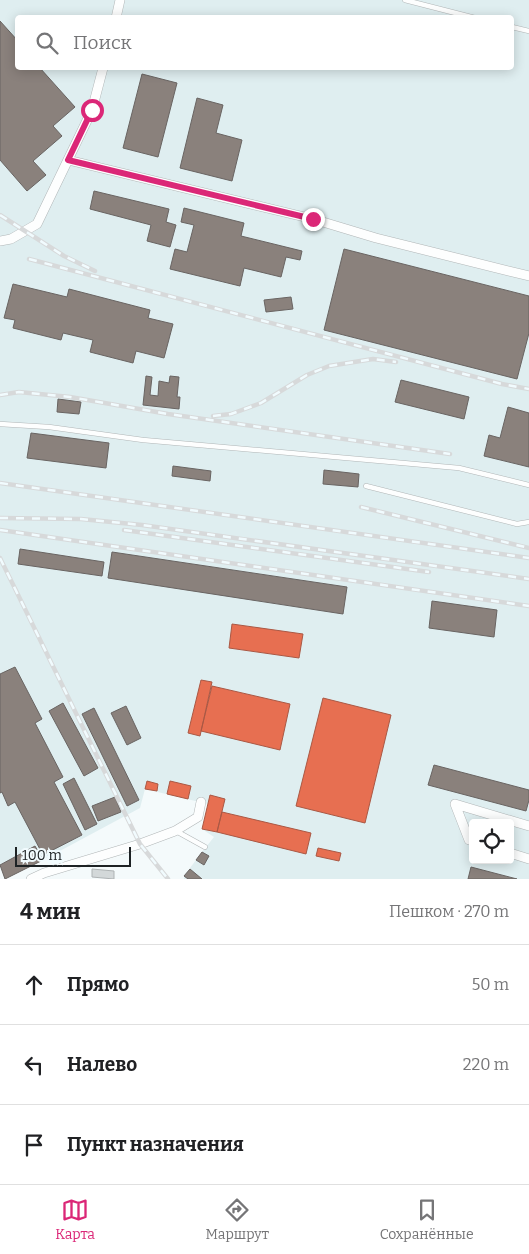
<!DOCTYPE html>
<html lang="ru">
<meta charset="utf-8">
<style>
:root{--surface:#fff;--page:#f2f2f2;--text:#202124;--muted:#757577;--line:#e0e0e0;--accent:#db2777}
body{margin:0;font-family:Bitter,serif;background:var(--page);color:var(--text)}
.controls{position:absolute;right:15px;bottom:15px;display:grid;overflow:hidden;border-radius:5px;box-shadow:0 2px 12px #0003}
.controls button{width:45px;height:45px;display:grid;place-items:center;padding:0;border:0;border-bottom:1px solid var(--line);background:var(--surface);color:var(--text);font:25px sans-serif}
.scale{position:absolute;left:15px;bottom:12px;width:116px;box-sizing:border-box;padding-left:5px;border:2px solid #1d2224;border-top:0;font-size:14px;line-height:18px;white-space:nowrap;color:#1d2224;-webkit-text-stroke:4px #f1fbfe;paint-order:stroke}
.stop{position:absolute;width:15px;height:15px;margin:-11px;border:4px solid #db2777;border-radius:50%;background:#fff}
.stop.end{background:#db2777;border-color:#fff;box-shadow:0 1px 5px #0008}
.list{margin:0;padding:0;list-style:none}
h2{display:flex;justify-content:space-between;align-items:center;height:65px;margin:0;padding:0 20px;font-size:21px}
h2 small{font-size:16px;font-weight:400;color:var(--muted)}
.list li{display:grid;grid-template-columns:32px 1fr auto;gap:15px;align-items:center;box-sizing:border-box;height:80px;padding:0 20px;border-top:1px solid var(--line)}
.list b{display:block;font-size:19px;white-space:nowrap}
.list em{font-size:16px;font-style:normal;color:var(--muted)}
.icon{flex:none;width:28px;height:28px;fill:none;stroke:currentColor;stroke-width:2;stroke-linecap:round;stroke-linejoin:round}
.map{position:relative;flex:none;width:529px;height:879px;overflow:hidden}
.search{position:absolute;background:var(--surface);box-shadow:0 2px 12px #0003;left:15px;right:15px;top:15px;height:55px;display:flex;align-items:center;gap:12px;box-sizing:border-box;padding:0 18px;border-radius:5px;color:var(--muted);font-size:19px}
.sheet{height:305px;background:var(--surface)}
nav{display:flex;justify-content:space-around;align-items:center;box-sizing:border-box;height:70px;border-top:1px solid var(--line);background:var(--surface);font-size:14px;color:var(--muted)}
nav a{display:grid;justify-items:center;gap:2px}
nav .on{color:var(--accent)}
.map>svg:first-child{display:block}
.built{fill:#dfeef0;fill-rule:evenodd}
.shops{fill:#e76f51;stroke:#aa5844}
.industry{fill:#8a817c;stroke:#696462}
.building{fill:#d3d8d9;stroke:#aeb3b4}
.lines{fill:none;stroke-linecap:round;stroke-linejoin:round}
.service-casing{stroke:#b1b6b7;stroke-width:5.5}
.minor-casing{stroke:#b1b6b7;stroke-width:10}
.service{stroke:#fdfefe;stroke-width:4.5}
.minor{stroke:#fdfefe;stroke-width:9}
.rail-casing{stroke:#d7d9da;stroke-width:4.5}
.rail{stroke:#f1fbfe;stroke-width:2.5;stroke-dasharray:8;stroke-linecap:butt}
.route{stroke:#db2777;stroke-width:6}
</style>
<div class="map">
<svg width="529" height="879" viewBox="0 0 529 879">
<rect width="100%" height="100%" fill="#f4fafb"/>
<path class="built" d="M0,0H529V879H184V876L202,852L214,837L202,829L208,804L145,789L140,808L43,860L35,846L0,865ZM18,18H512V68H18ZM473,823H510V860H473Z"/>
<path class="shops" d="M232,624L303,634L299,658L229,648Z
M201,680L212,682L200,736L188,733Z
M212,686L290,704L280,750L201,731Z
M323,698L391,715L365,823L296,806Z
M147,781L158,784L157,791L145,789Z
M170,781L191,786L188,799L167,794Z
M210,795L225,799L217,832L202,829Z
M222,812L311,833L306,854L217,832Z
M318,848L341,853L339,861L316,856Z"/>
<path class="industry" d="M0,21L18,41V68H40L75,107L53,126L62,136L33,161L46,175L27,191L0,160Z
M142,74L177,83L158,157L123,148Z
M197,98L223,105L216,133L242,140L232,181L180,168Z
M94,191L169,209L166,222L176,225L170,247L147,241L151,225L90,209Z
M184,208L244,223L241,236L302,251L300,260L286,257L281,277L244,268L240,286L170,269L175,249L187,252L194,225L181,222Z
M344,249L529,296V333L517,379L324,330Z
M13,284L67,297L69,289L150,310L148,318L173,324L164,358L136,351L133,363L90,352L93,340L63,333L61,340L13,328L15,320L4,318Z
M291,297L293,309L266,312L264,300Z
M146,376L152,377L150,395L158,396L159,381L169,383L170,376L179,377L177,397H180L179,409L143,405Z
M401,380L469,397L464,419L395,402Z
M58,399L81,402L79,414L57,412Z
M508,407L529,413V467L484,456L489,435L500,438Z
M31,433L109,443L106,468L27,458Z
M173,466L211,471L210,481L172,476Z
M324,470L359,474L358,487L323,484Z
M20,549L104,562L102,576L18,564Z
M112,552L347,587L343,614L108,578Z
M432,601L497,610L494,637L429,628Z
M15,667L42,719L35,723L63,777L54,782L82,835L43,855L15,802L8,806L2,792L0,793V674Z
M63,703L98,768L84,776L49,711Z
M126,706L141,738L127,745L111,713Z
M94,708L139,800L127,806L82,714Z
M434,765L529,790V800L526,811L428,785Z
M74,778L97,824L85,830L63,784Z
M115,797L121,812L98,821L92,806Z
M35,846L43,860L5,879L0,865Z
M202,852L209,856L204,865L196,860Z
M471,867L517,879H468Z
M190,869L202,879H188L184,876Z"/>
<path class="building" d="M92,869L114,871V879L92,877Z"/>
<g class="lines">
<g class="service-casing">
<path id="service" d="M405,0L475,18
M512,27L529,31
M0,424L49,427L143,440L459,468L529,485
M366,486L517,524L529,522
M176,831L205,847"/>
</g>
<g class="minor-casing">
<path id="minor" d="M116,18L120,0
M68,160L313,219L376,238L529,276
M0,241L11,239L37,224L92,110L103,68
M473,841L469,840L455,804L529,826
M510,853L529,859
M31,879L44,873L140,844L175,831L198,817L201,802"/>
</g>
<use href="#service" class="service"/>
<use href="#minor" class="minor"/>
<g class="rail-casing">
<path id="rail" d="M0,215L64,256L95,271
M29,259L502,384L529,389
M0,395L19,392L70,397L168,414L450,454
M213,416L231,414L261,403L307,375L329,366L373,359L396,362
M0,483L529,558
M361,507L529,548
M0,518L81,519L142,525L529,579
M0,530L529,606
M124,530L429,572
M0,558L140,844L168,879"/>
</g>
<use href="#rail" class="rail"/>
</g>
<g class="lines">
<path class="route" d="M92,110L68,160L313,219"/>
</g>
</svg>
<div class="controls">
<button><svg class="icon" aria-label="locate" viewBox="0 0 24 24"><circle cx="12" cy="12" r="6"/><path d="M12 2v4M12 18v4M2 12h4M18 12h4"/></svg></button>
</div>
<div class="scale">100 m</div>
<div class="stop" style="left:92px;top:110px"></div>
<div class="stop end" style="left:313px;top:219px"></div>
<div class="search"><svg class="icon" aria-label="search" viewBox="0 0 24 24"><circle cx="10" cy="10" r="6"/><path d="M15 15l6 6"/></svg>Поиск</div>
</div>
<section class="sheet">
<h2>4 мин<small>Пешком · 270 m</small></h2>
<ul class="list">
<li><svg class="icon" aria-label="ahead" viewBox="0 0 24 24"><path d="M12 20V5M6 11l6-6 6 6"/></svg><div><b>Прямо</b></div><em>50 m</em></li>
<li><svg class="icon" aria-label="left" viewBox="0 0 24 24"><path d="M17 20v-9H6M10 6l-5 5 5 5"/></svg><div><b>Налево</b></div><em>220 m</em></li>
<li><svg class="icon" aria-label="arrive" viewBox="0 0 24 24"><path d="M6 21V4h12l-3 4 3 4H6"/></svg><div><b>Пункт назначения</b></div></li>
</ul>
</section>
<nav>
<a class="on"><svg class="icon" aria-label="map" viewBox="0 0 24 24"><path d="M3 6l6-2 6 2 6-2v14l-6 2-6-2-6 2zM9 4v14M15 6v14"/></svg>Карта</a>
<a><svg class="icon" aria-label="directions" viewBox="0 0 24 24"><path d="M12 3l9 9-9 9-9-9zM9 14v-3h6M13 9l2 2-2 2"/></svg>Маршрут</a>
<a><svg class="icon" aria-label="saved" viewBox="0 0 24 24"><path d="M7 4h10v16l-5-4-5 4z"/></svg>Сохранённые</a>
</nav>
